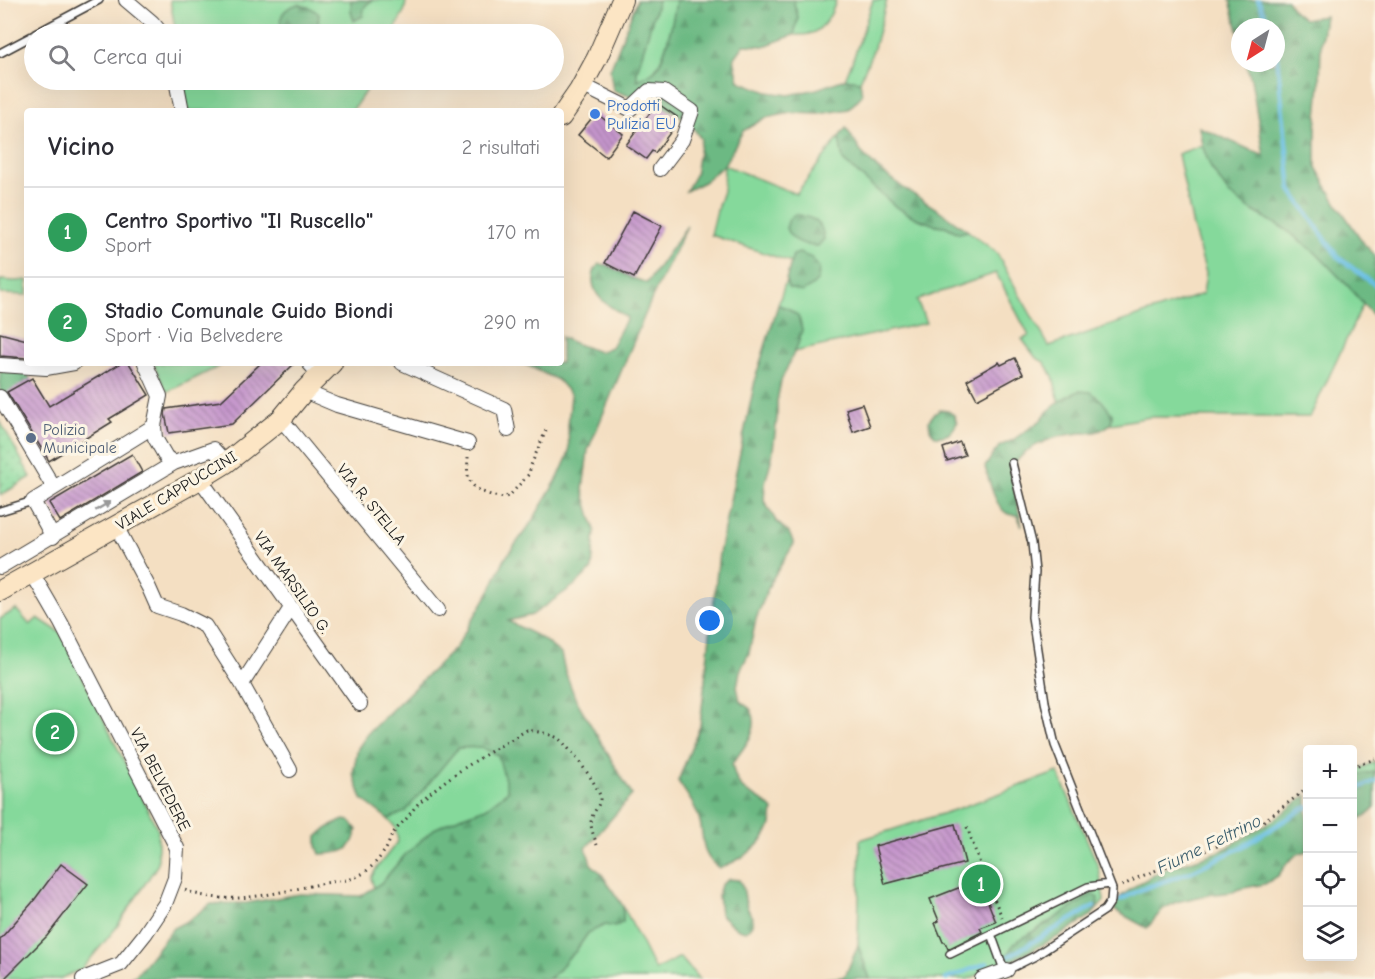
<!DOCTYPE html>
<html lang="it">
<meta charset="utf-8">
<style>
:root{--surface:#fff;--page:#f7f7f7;--text:#2b2b33;--muted:#7c7c81;--line:#e1e1e2;--accent:#111827}
body{margin:0;font-family:"Comic Neue",sans-serif;background:var(--page);color:var(--text)}
.controls{position:absolute;right:18px;bottom:18px;display:grid;overflow:hidden;border-radius:6px;box-shadow:0 6px 24px #0002}
.controls button{width:54px;height:54px;display:grid;place-items:center;padding:0;border:0;border-bottom:2px solid var(--line);background:var(--surface);color:var(--text);font:30px sans-serif}
.compass{position:absolute;left:1231px;top:18px;width:54px;height:54px;border-radius:50%;background:var(--surface);box-shadow:0 6px 24px #0002;rotate:216deg}
.you{position:absolute;left:710px;top:621px;width:21px;height:21px;margin:-15px;border:4px solid #fff;border-radius:50%;background:#1a73e8;box-shadow:0 0 0 9px #1a73e833}
.badge{display:grid;place-items:center;width:39px;height:39px;border-radius:50%;background:var(--accent);color:#fff;font-size:20px;font-weight:700}
.pin{position:absolute;translate:-50% -50%;border:3px solid #fff;box-shadow:0 2px 6px #0006}
.list{margin:0;padding:0;list-style:none}
h2{display:flex;justify-content:space-between;align-items:center;height:78px;margin:0;padding:0 24px;font-size:26px}
h2 small{font-size:20px;font-weight:400;color:var(--muted)}
.list li{display:grid;grid-template-columns:39px 1fr auto;gap:18px;align-items:center;box-sizing:border-box;height:90px;padding:0 24px;border-top:2px solid var(--line)}
.list b{display:block;font-size:22px;white-space:nowrap}
.list p{margin:0;font-size:20px;white-space:nowrap;color:var(--muted)}
.list em{font-size:20px;font-style:normal;color:var(--muted)}
.icon{flex:none;width:33px;height:33px;fill:none;stroke:currentColor;stroke-width:2;stroke-linecap:round;stroke-linejoin:round}
.map{position:relative;flex:none;width:1375px;height:979px;overflow:hidden}
.search{position:absolute;background:var(--surface);box-shadow:0 6px 24px #0002;left:24px;top:24px;width:540px;height:66px;display:flex;align-items:center;gap:15px;box-sizing:border-box;padding:0 21px;border-radius:33px;color:var(--muted);font-size:22px}
.panel{position:absolute;background:var(--surface);box-shadow:0 6px 24px #0002;left:24px;top:108px;width:540px;height:258px;border-radius:6px}
.map>svg:first-child{display:block}
.grass{fill:#85d99b;stroke:#507a5c;stroke-width:1.5}
.forest{fill:url(#forest-firs);stroke:#446a50;stroke-width:1.5}
.park{fill:url(#park-dots);stroke:#507a5c;stroke-width:1.5}
.lines{fill:none;stroke-linecap:round;stroke-linejoin:round}
.stream{stroke:#67bfe4;stroke-width:4.5}
.building{fill:url(#building-back-hatch)}
.lane-casing{stroke:#3c3935;stroke-width:10}
.street-casing{stroke:#3c3935;stroke-width:16}
.secondary-casing{stroke:#3c3935;stroke-width:22}
.path{stroke:#3c3935;stroke-width:3;stroke-dasharray:1.5 4.5;stroke-linecap:butt}
.lane{stroke:#fff;stroke-width:7}
.street{stroke:#fff;stroke-width:14}
.secondary{stroke:#fce5c4;stroke-width:20}
.oneway{fill:#999}
.shop-dot{fill:#3f7fe0;stroke:#fcf5e5;stroke-width:2}
.service-dot{fill:#5c6f8a;stroke:#fcf5e5;stroke-width:2}
.labels{text-anchor:middle;stroke-width:6;stroke-linejoin:round;paint-order:stroke}
.shop-label{font-size:16px;fill:#366cbe;stroke:#fcf5e5;text-anchor:start}
.service-label{font-size:16px;fill:#4e5e75;stroke:#fcf5e5;text-anchor:start}
.street-label{font-size:16px;fill:#1c1c1c;stroke:#fcf5e5}
.water-label{font-size:18px;font-style:italic;fill:#3a5d6c;stroke:#fcf5e5}
</style>
<div class="map">
<svg width="1375" height="979" viewBox="0 0 1375 979">
<defs>
<pattern id="forest-firs" width="22" height="20" patternUnits="userSpaceOnUse" patternTransform="scale(1.5)"><rect width="22" height="20" fill="#6cb983"/><path d="M5 1l3.5 6h-7zM16 11l3.5 6h-7z" fill="#5d9e71"/></pattern>
<pattern id="park-dots" width="8" height="8" patternUnits="userSpaceOnUse" patternTransform="scale(1.5)"><rect width="8" height="8" fill="#85d99b"/><path d="M2 2h.1M6 6h.1" fill="none" stroke="#72ba85" stroke-width="1.8" stroke-linecap="round"/></pattern>
<pattern id="building-back-hatch" width="6" height="6" patternUnits="userSpaceOnUse" patternTransform="scale(1.5)"><rect width="6" height="6" fill="#c595cc"/><path d="M-1 5l2 2M0 0l6 6M5-1l2 2" fill="none" stroke="#9f79a5"/></pattern>
</defs>
<rect width="100%" height="100%" fill="#fcf5e5"/>
<filter id="ink" filterUnits="userSpaceOnUse"><feTurbulence type="fractalNoise" baseFrequency=".0167" numOctaves="2"/><feDisplacementMap in="SourceGraphic" scale="12" xChannelSelector="R" yChannelSelector="G"/><feConvolveMatrix kernelMatrix="1 2 1 2 8 2 1 2 1" color-interpolation-filters="sRGB"/></filter>
<filter id="wash" filterUnits="userSpaceOnUse"><feTurbulence type="fractalNoise" baseFrequency=".008" numOctaves="4" result="noise"/><feDisplacementMap in="SourceGraphic" scale="24" xChannelSelector="R" yChannelSelector="G"/><feGaussianBlur stdDeviation="1.35" result="paint"/><feColorMatrix in="noise" values="0 0 0 0 0 0 0 0 0 0 0 0 0 0 0 0 0 1.4 0 .05"/><feComposite in="paint" operator="in"/></filter>
<g filter="url(#wash)">
<rect width="100%" height="100%" fill="#f4dfc2"/>
<path class="grass" d="M170,0H406L405,9L393,34H176Z
M658,0H676C674,17 666,55 656,68C652,75 643,78 636,80L637,71Z
M793,0H836C833,13 823,31 809,34C805,35 799,35 794,35L798,17Z
M873,0H887L874,48L860,81L845,79L854,57Z
M183,80H371L366,90L352,111H188Z
M839,137L843,160L896,207L916,218L935,225L945,226L959,233L968,231L997,253L1018,292L1049,346L1203,294L1206,273L1193,227L1178,154L1202,145L1211,168L1229,194L1253,211L1285,229L1316,253L1350,288L1363,304L1310,417H1150L1111,424L1112,414L1066,397L1059,402L1053,376L1044,362L1036,358L1022,339L1029,336L996,273L917,300L926,323L794,352C806,329 805,313 778,305L786,280L789,288L793,255L791,262L711,235L718,206L723,191L724,165L796,194Z
M0,280L15,281L27,280V295L0,294Z
M153,363H226L167,392Z
M16,609L30,625L38,618L61,633L158,830V864L116,928L82,969L59,979H0V619Z
M481,747L499,755L508,791L486,808L460,817L405,855L381,883L374,888L371,878L376,869L398,841L395,827L388,819L405,812L457,748Z
M1375,762V772L1353,775V771Z
M1058,772L1099,868L1104,901L1092,915L1008,963L968,979H870L858,945L860,840L957,809Z
M623,906L655,970L680,957L699,979H549L560,969L566,960L575,952L588,933L606,924L623,922Z"/>
<path class="forest" d="M351,0H373C365,5 364,5 363,16L354,21L351,12Z
M637,0H658L637,71V80C644,77 652,74 657,68C666,55 674,17 676,0H793L798,17L794,35L764,46L744,45L734,59L739,81L767,92L789,95L817,89L845,79L860,81L862,95L849,109L820,114L791,113L765,118L743,131L724,165L704,182L686,191L695,175L701,139C676,100 650,106 613,90L610,70Z
M1230,0H1287L1294,11L1304,19L1325,16L1321,42L1320,84L1316,129V167L1337,204L1365,245L1375,255V318L1350,288L1316,253L1285,229L1253,211L1229,194L1211,168L1202,145L1199,127L1264,156L1251,79L1246,63H1276V27H1240V38Z
M298,4L311,8L319,14L318,24L313,34H282C278,18 281,9 298,4Z
M846,128L861,152L877,168L905,189L940,211L968,231L959,233L945,226L935,225L916,218L896,207L843,160L839,137Z
M795,214C812,218 822,219 824,239L818,246C806,246 790,241 786,228L789,219Z
M687,226L652,298L588,450L583,490L595,530L592,569L575,585L532,615L508,621L541,638L561,654L565,671L575,698L632,795L586,848L591,864L601,873L623,906V922L615,927L605,925L588,933L575,952L566,960L560,969L549,979H127L136,975L173,928L187,921L211,904L247,903L300,894L361,896L381,883L405,855L434,829L460,817L486,808L508,791L498,755L481,747L458,748L405,812L388,819L362,799L353,773L358,748L369,732L456,647L491,589L504,560L531,523L558,478L569,453L568,426L571,395L558,380L522,363H561V337L574,343L599,352L611,347L627,318C619,311 609,307 602,300C592,290 589,275 599,264L607,265L630,277L647,283Z
M799,253L812,258L819,268L818,280L812,286L802,292L788,288L786,280L793,255Z
M778,305L787,308L798,316L802,330L798,344L781,381L777,401V418L772,457L765,483L764,501L776,521L789,533L794,544L771,581L756,619L749,653L740,671L737,687L740,701C743,704 749,707 751,710C762,730 742,749 732,764C739,799 753,789 773,810C772,816 772,824 769,830C758,849 739,861 719,868C697,852 706,836 698,815C694,803 685,792 678,781L700,726L719,553L756,376Z
M0,371L28,373L30,380L19,402L6,404L0,394Z
M1079,391L1091,392L1102,401L1112,414L1111,424C1107,426 1103,430 1098,431C1093,433 1086,433 1080,433C1052,436 1025,445 1010,470L1022,526L1017,515C1014,515 1011,515 1008,514C995,508 989,479 985,467L994,453L1000,446L1013,440L1041,420L1048,411L1066,397Z
M940,410L948,411L954,415L957,423C951,434 947,437 935,436L930,429L929,421L933,415Z
M1375,772V807C1370,815 1362,819 1353,821V775Z
M1307,795V851L1298,854L1288,862L1278,876L1265,884L1239,889L1233,892L1207,895L1176,902L1163,909L1147,928L1114,910L1119,898L1138,884L1163,870L1221,851L1275,819Z
M344,820L350,821L357,830C352,853 342,853 320,854L317,846V837C325,828 333,824 344,820Z
M729,879L739,880C746,890 743,894 746,904C749,916 760,921 746,931C735,930 728,921 720,914L718,895L721,885Z
M1093,894L1098,898L1097,908L1092,915L1061,935L1008,963L1006,957L1014,943L1054,919Z
M858,945L870,979H823L842,977L846,974Z"/>
<path class="park" d="M0,421L31,477L1,495L0,494Z"/>
<g class="lines">
<path class="stream" d="M1258,0L1270,27
M1276,48L1291,190L1338,257L1375,285
M1352,791L1375,781
M1120,900L1142,889L1188,873L1242,847L1303,809L1308,807
M1009,956L1094,906
M946,979L987,963"/>
</g>
<g id="blocks">
<path class="building" d="M660,105L677,117L672,124L675,126L655,153L652,151L646,159L626,145L652,110L654,112Z
M596,113L623,134L606,157L578,135Z
M633,211L662,226L634,278L605,263Z
M0,333L27,340V358L0,356Z
M1015,358L1023,374L977,399L967,380L999,362L1001,365Z
M121,363H129L149,395L109,419L112,422L49,461L7,392L32,378L49,406Z
M261,363H295L232,424L169,433L165,414L166,409L221,401Z
M862,404L870,426L853,432L846,409Z
M960,442L965,455L947,461L943,448Z
M132,454L142,472L60,521L49,503Z
M955,824L965,863L885,884L875,846Z
M61,864L88,884L47,936L4,979H0V939L32,903Z
M979,880L996,922L980,928L982,932L948,949L945,942H943L935,923L939,921L930,899Z"/>
</g>
</g>
<g filter="url(#ink)">
<use href="#blocks" fill-opacity="0" stroke="#3c3935" stroke-width="1.5"/>
<g class="lines">
<g class="lane-casing">
<path id="lane" d="M35,34L99,0
M0,53L34,35
M0,511L33,501
M991,934L1003,967L1007,970L1035,956L1105,910L1111,901L1112,889L1055,745L1045,702L1032,617L1035,572L1032,543L1012,463
M950,954L1088,887L1110,884"/>
</g>
<g class="street-casing">
<path id="street" d="M126,0L152,22L162,34
M176,80L182,111
M582,85L630,109L649,91L664,92L692,111L682,140L660,169
M145,363L160,396L154,426L155,438L166,457L174,463
M309,363L320,375
M402,363L504,409L508,430
M0,365L46,368L74,363
M304,391L337,405L468,443
M0,397L54,488
M281,419L438,610
M200,479L360,704
M116,526L149,588L157,606L181,614L205,626L242,684L290,770
M53,537L33,501L154,426
M0,567L174,463L213,449L226,463
M32,573L61,623L177,848L175,878L165,904L145,934L121,964L83,979
M242,684L291,608
M982,979L1007,970"/>
</g>
<g class="secondary-casing">
<path id="secondary" d="M561,117L579,91L597,58L622,0
M0,591L200,479L226,463L281,419L304,391L332,363"/>
</g>
<path class="path" d="M468,457C468,464 466,474 470,481C475,492 493,496 504,498L511,494L529,474L531,465L547,428
M1352,767L1375,759
M967,827L986,881L1002,917
M1122,886L1137,878L1235,839L1257,826L1308,788
M185,890C226,908 278,892 320,884C333,881 348,882 360,875C370,870 380,858 386,849C389,844 390,837 394,832C397,828 402,823 406,819C411,813 415,806 421,801C452,772 491,752 527,730C537,732 550,733 559,739C569,747 597,783 600,796C601,805 594,810 592,817C589,826 594,836 597,845"/>
<use href="#lane" class="lane"/>
<use href="#street" class="street"/>
<use href="#secondary" class="secondary"/>
</g>
<defs><path id="oneway-solid" d="M-6-.8H1V-3.2L6.5 0L1 3.2V.8H-6Z" transform="scale(1.5)"/></defs>
<use class="oneway" href="#oneway-solid" transform="translate(103 506) rotate(-31)"/>
</g>
<circle class="shop-dot" cx="595" cy="114" r="6"/>
<circle class="service-dot" cx="31" cy="438" r="6"/>
<g class="labels">
<g class="shop-label">
<text x="607" y="111">Prodotti<tspan x="607" dy="18">Pulizia EU</tspan></text>
</g>
<g class="service-label">
<text x="43" y="435">Polizia<tspan x="43" dy="18">Municipale</tspan></text>
</g>
<g class="street-label">
<text transform="translate(176 490) rotate(-31)" y="6">VIALE CAPPUCCINI</text>
<text transform="translate(372 504) rotate(51)" y="6">VIA R. STELLA</text>
<text transform="translate(293 582) rotate(55)" y="6">VIA MARSILIO G.</text>
<text transform="translate(161 779) rotate(63)" y="6">VIA BELVEDERE</text>
</g>
<g class="water-label">
<text transform="translate(1209 844) rotate(-26)" y="6">Fiume Feltrino</text>
</g>
</g>
</svg>
<div class="controls">
<button>+</button>
<button>−</button>
<button><svg class="icon" aria-label="locate" viewBox="0 0 24 24"><circle cx="12" cy="12" r="6"/><path d="M12 2v4M12 18v4M2 12h4M18 12h4"/></svg></button>
<button><svg class="icon" aria-label="layers" viewBox="0 0 24 24"><path d="M12 4l9 5-9 5-9-5zM3 14l9 5 9-5"/></svg></button>
</div>
<svg class="compass" viewBox="-18 -18 36 36"><path d="M0-13l5 13h-10z" fill="#e53935"/><path d="M0 13l5-13h-10z" fill="#7c7c81"/></svg>
<div class="you"></div>
<div class="pin badge" style="left:981px;top:884px;background:#2e9e5b">1</div>
<div class="pin badge" style="left:55px;top:732px;background:#2e9e5b">2</div>
<div class="search"><svg class="icon" aria-label="search" viewBox="0 0 24 24"><circle cx="10" cy="10" r="6"/><path d="M15 15l6 6"/></svg>Cerca qui</div>
<section class="panel">
<h2>Vicino<small>2 risultati</small></h2>
<ul class="list">
<li><span class="badge" style="background:#2e9e5b">1</span><div><b>Centro Sportivo &quot;Il Ruscello&quot;</b><p>Sport</p></div><em>170 m</em></li>
<li><span class="badge" style="background:#2e9e5b">2</span><div><b>Stadio Comunale Guido Biondi</b><p>Sport · Via Belvedere</p></div><em>290 m</em></li>
</ul>
</section>
</div>
